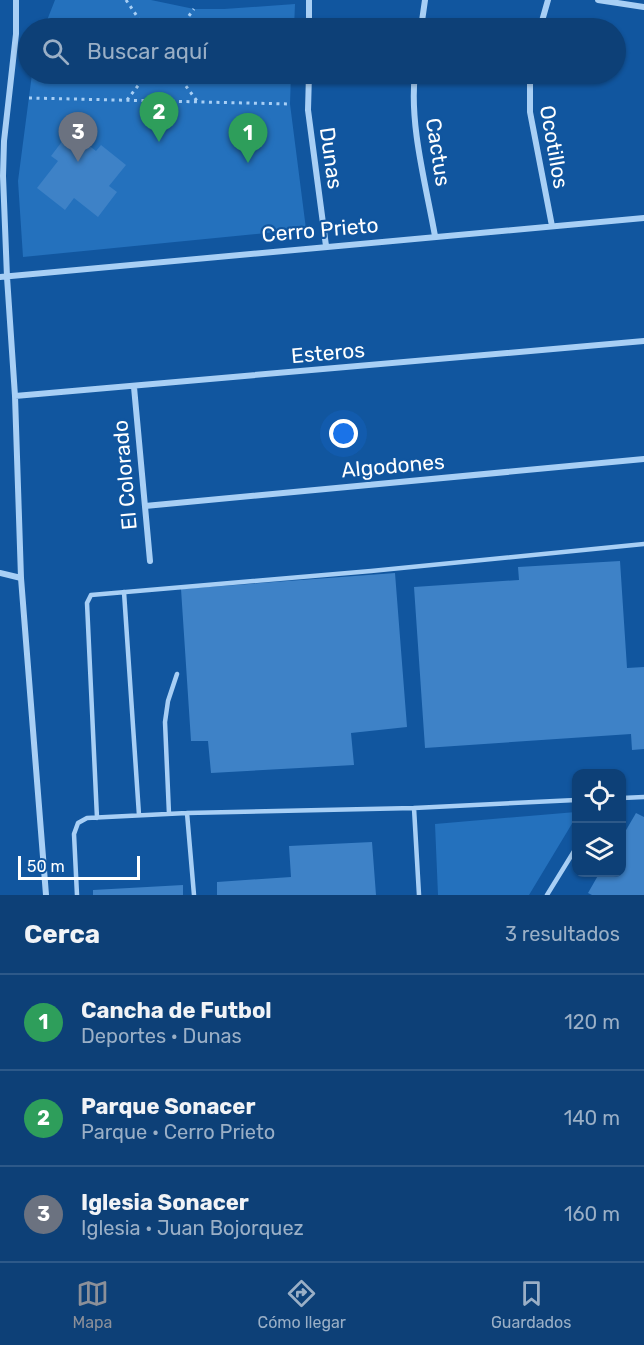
<!DOCTYPE html>
<html lang="es">
<meta charset="utf-8">
<style>
:root{--surface:#0d4077;--page:#16477c;--text:#f1f3f6;--muted:#9aafc6;--line:#2d5989;--accent:#8c9099}
body{margin:0;font-family:Rubik,sans-serif;background:var(--page);color:var(--text)}
.controls{position:absolute;right:18px;bottom:18px;display:grid;overflow:hidden;border-radius:12px;box-shadow:0 2px 4px #0004}
.controls button{width:54px;height:54px;display:grid;place-items:center;padding:0;border:0;border-bottom:2px solid var(--line);background:var(--surface);color:var(--text);font:30px sans-serif}
.scale{position:absolute;left:18px;bottom:15px;width:122px;box-sizing:border-box;padding-left:6px;border:3px solid #fff;border-top:0;font-size:16px;line-height:21px;white-space:nowrap;color:#fff;-webkit-text-stroke:4px #11569f;paint-order:stroke}
.you{position:absolute;left:344px;top:434px;width:21px;height:21px;margin:-15px;border:4px solid #fff;border-radius:50%;background:#1a73e8;box-shadow:0 0 0 9px #1a73e833}
.badge{display:grid;place-items:center;width:39px;height:39px;border-radius:50%;background:var(--accent);color:#fff;font-size:20px;font-weight:700}
.pin{position:absolute;translate:-50% -50px;filter:drop-shadow(0 2px 3px #0008)}
.pin::after{content:'';position:absolute;top:32px;width:21px;height:18px;background:inherit;clip-path:polygon(0 0,100% 0,50% 100%)}
.list{margin:0;padding:0;list-style:none}
h2{display:flex;justify-content:space-between;align-items:center;height:78px;margin:0;padding:0 24px;font-size:26px}
h2 small{font-size:20px;font-weight:400;color:var(--muted)}
.list li{display:grid;grid-template-columns:39px 1fr auto;gap:18px;align-items:center;box-sizing:border-box;height:96px;padding:0 24px;border-top:2px solid var(--line)}
.list b{display:block;font-size:22px;white-space:nowrap}
.list p{margin:0;font-size:20px;white-space:nowrap;color:var(--muted)}
.list em{font-size:20px;font-style:normal;color:var(--muted)}
.icon{flex:none;width:33px;height:33px;fill:none;stroke:currentColor;stroke-width:2;stroke-linecap:round;stroke-linejoin:round}
.map{position:relative;flex:none;width:644px;height:895px;overflow:hidden}
.search{position:absolute;background:var(--surface);box-shadow:0 2px 4px #0004;left:18px;right:18px;top:18px;height:66px;display:flex;align-items:center;gap:15px;box-sizing:border-box;padding:0 21px;border-radius:33px;color:var(--muted);font-size:22px}
.sheet{height:366px;background:var(--surface)}
nav{display:flex;justify-content:space-around;align-items:center;box-sizing:border-box;height:84px;border-top:2px solid var(--line);background:var(--surface);font-size:16px;color:var(--muted)}
nav a{display:grid;justify-items:center;gap:3px}
nav .on{color:var(--accent)}
.map>svg:first-child{display:block}
.green{fill:#2471bd}
.building{fill:#3e82c7}
.lines{fill:none;stroke-linecap:round;stroke-linejoin:round}
.path{stroke:#a8cff5;stroke-width:3;stroke-dasharray:3 4.5;stroke-linecap:butt}
.service{stroke:#a8cff5;stroke-width:4.5}
.minor{stroke:#a8cff5;stroke-width:6}
.labels{text-anchor:middle;stroke-width:4.5;stroke-linejoin:round;paint-order:stroke}
.street-label{font-size:21px;fill:#fff;stroke:#11569f}
</style>
<div class="map">
<svg width="644" height="895" viewBox="0 0 644 895">
<rect width="100%" height="100%" fill="#11569f"/>
<path class="green" d="M55,0H151L194,9H224L295,4L294,28H44Z
M32,74H291L290,104L306,229L23,257L18,181Z
M576,812V817L529,895H438L435,824Z"/>
<path class="building" d="M70,131L96,151L101,145L126,165L109,186L117,192L98,217L74,198L65,210L37,188L58,161L51,156Z
M620,561L627,668L644,667V749L632,750L631,734L425,748L414,587L519,580L518,567Z
M395,573L407,727L351,733L354,765L211,773L208,741H191L181,589Z
M636,813L644,817V895H592L588,893L600,872H622V837Z
M372,842L376,895H217V882L291,877L289,846Z
M183,885V895H93V890Z"/>
<g class="lines">
<path class="path" d="M126,0L145,28
M180,28L194,9
M154,74H169
M177,74L197,101
M29,98L290,104
M127,100L147,74"/>
<path class="service" d="M124,592L139,815
M622,798L644,797
M414,808L419,895
M187,813L194,895
M169,814L165,722L168,701L177,674
M97,818L87,603L91,595L371,571L644,544
M77,895L74,834L78,823L87,818L187,813L414,808L576,800
M547,895L576,848"/>
<path class="minor" d="M16,0V34L4,141L3,176L7,277L15,396L21,578L46,895
M598,0L644,7
M309,28V0
M421,28L425,0
M540,28L548,0
M309,74L308,110L326,246
M415,74C409,124 426,185 435,236
M530,74V112L552,226
M0,277L644,218
M134,387L150,561
M15,396L644,341
M145,506L644,459
M0,573L21,578"/>
</g>
<g class="labels">
<g class="street-label">
<text transform="translate(554 147) rotate(80)" y="7">Ocotillos</text>
<text transform="translate(438 152) rotate(81)" y="7">Cactus</text>
<text transform="translate(331 158) rotate(82)" y="7">Dunas</text>
<text transform="translate(320 230) rotate(-5)" y="7">Cerro Prieto</text>
<text transform="translate(328 353) rotate(-5)" y="7">Esteros</text>
<text transform="translate(393 466) rotate(-5)" y="7">Algodones</text>
<text transform="translate(125 475) rotate(-95)" y="7">El Colorado</text>
</g>
</g>
</svg>
<div class="controls">
<button><svg class="icon" aria-label="locate" viewBox="0 0 24 24"><circle cx="12" cy="12" r="6"/><path d="M12 2v4M12 18v4M2 12h4M18 12h4"/></svg></button>
<button><svg class="icon" aria-label="layers" viewBox="0 0 24 24"><path d="M12 4l9 5-9 5-9-5zM3 14l9 5 9-5"/></svg></button>
</div>
<div class="scale">50 m</div>
<div class="you"></div>
<div class="pin badge" style="left:248px;top:163px;background:#2e9e5b">1</div>
<div class="pin badge" style="left:159px;top:142px;background:#2e9e5b">2</div>
<div class="pin badge" style="left:78px;top:162px;background:#6b7280">3</div>
<div class="search"><svg class="icon" aria-label="search" viewBox="0 0 24 24"><circle cx="10" cy="10" r="6"/><path d="M15 15l6 6"/></svg>Buscar aquí</div>
</div>
<section class="sheet">
<h2>Cerca<small>3 resultados</small></h2>
<ul class="list">
<li><span class="badge" style="background:#2e9e5b">1</span><div><b>Cancha de Futbol</b><p>Deportes · Dunas</p></div><em>120 m</em></li>
<li><span class="badge" style="background:#2e9e5b">2</span><div><b>Parque Sonacer</b><p>Parque · Cerro Prieto</p></div><em>140 m</em></li>
<li><span class="badge" style="background:#6b7280">3</span><div><b>Iglesia Sonacer</b><p>Iglesia · Juan Bojorquez</p></div><em>160 m</em></li>
</ul>
</section>
<nav>
<a class="on"><svg class="icon" aria-label="map" viewBox="0 0 24 24"><path d="M3 6l6-2 6 2 6-2v14l-6 2-6-2-6 2zM9 4v14M15 6v14"/></svg>Mapa</a>
<a><svg class="icon" aria-label="directions" viewBox="0 0 24 24"><path d="M12 3l9 9-9 9-9-9zM9 14v-3h6M13 9l2 2-2 2"/></svg>Cómo llegar</a>
<a><svg class="icon" aria-label="saved" viewBox="0 0 24 24"><path d="M7 4h10v16l-5-4-5 4z"/></svg>Guardados</a>
</nav>
